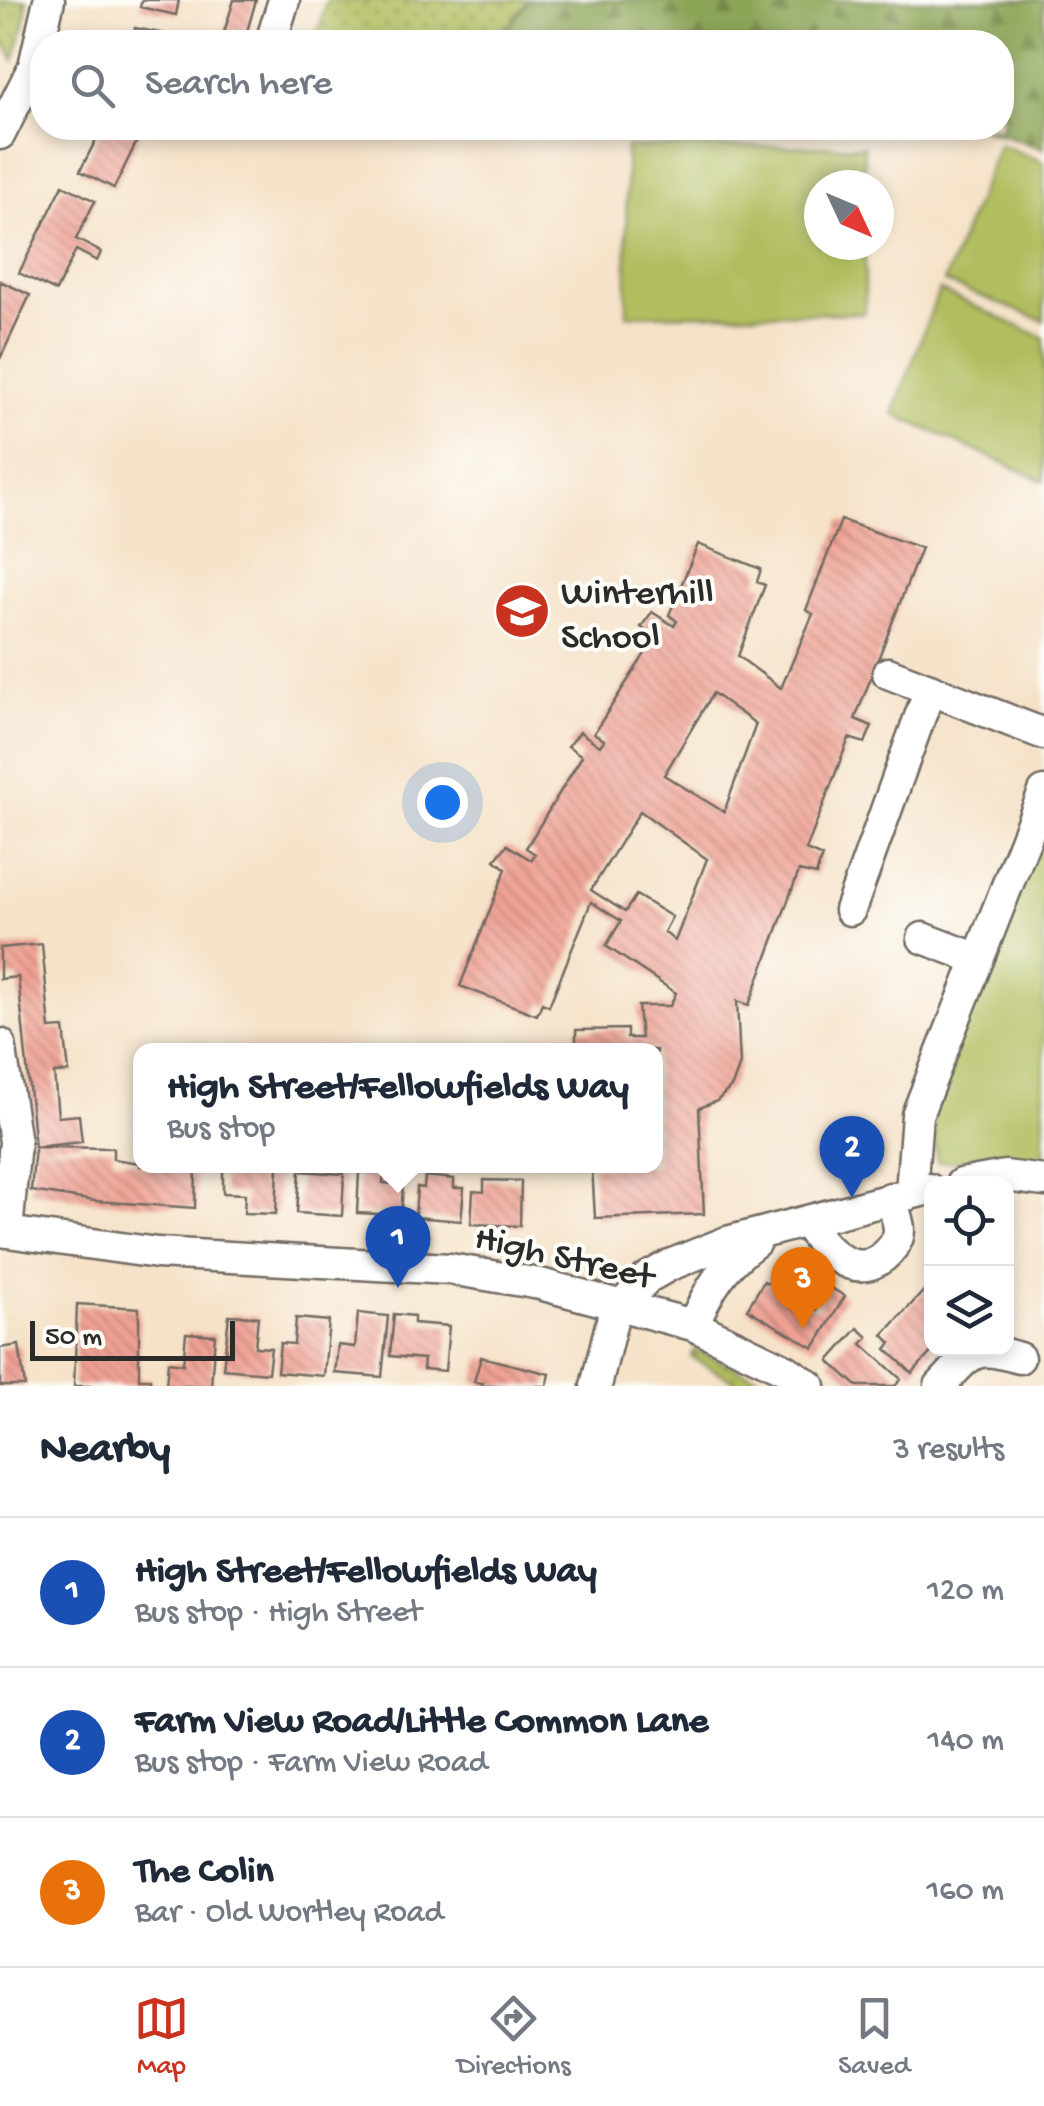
<!DOCTYPE html>
<meta charset="utf-8">
<style>
:root{--surface:#fff;--page:#f2f2f3;--text:#1f2937;--muted:#747a83;--line:#e0e1e3;--accent:#c8321e}
body{margin:0;font-family:"Gochi Hand",sans-serif;background:var(--page);color:var(--text)}
.controls{position:absolute;right:30px;bottom:30px;display:grid;overflow:hidden;border-radius:20px;box-shadow:0 5px 15px #0003}
.controls button{width:90px;height:90px;display:grid;place-items:center;padding:0;border:0;border-bottom:2px solid var(--line);background:var(--surface);color:var(--text);font:50px sans-serif}
.compass{position:absolute;left:804px;top:170px;width:90px;height:90px;border-radius:50%;background:var(--surface);box-shadow:0 5px 15px #0003;rotate:134deg}
.scale{position:absolute;left:30px;bottom:25px;width:205px;box-sizing:border-box;padding-left:10px;border:5px solid #2b2b2b;border-top:0;font-size:28px;line-height:35px;white-space:nowrap;color:#2b2b2b;-webkit-text-stroke:8px #fdfcf7;paint-order:stroke}
.you{position:absolute;left:442px;top:802px;width:35px;height:35px;margin:-25px;border:8px solid #fff;border-radius:50%;background:#1a73e8;box-shadow:0 0 0 15px #1a73e833}
.badge{display:grid;place-items:center;width:65px;height:65px;border-radius:50%;background:var(--accent);color:#fff;font-size:32px;font-weight:700}
.pin{position:absolute;translate:-50% -82px;filter:drop-shadow(0 2px 5px #0008)}
.pin::after{content:'';position:absolute;top:52px;width:35px;height:30px;background:inherit;clip-path:polygon(0 0,100% 0,50% 100%)}
.popup{position:absolute;left:133px;top:1043px;width:530px;height:130px;box-sizing:border-box;display:grid;place-content:center;border-radius:20px;background:var(--surface);filter:drop-shadow(0 2px 8px #0005);font-size:32px;white-space:nowrap;color:var(--muted)}
.popup b{font-size:38px;color:var(--text)}
.popup::after{content:'';position:absolute;left:50%;top:100%;margin-left:-20px;border:20px solid transparent;border-top-color:var(--surface)}
.list{margin:0;padding:0;list-style:none}
h2{display:flex;justify-content:space-between;align-items:center;height:130px;margin:0;padding:0 40px;font-size:42px}
h2 small{font-size:32px;font-weight:400;color:var(--muted)}
.list li{display:grid;grid-template-columns:65px 1fr auto;gap:30px;align-items:center;box-sizing:border-box;height:150px;padding:0 40px;border-top:2px solid var(--line)}
.list b{display:block;font-size:38px;white-space:nowrap}
.list p{margin:0;font-size:32px;white-space:nowrap;color:var(--muted)}
.list em{font-size:32px;font-style:normal;color:var(--muted)}
.icon{flex:none;width:55px;height:55px;fill:none;stroke:currentColor;stroke-width:2;stroke-linecap:round;stroke-linejoin:round}
.map{position:relative;flex:none;width:1044px;height:1386px;overflow:hidden}
.search{position:absolute;background:var(--surface);box-shadow:0 5px 15px #0003;left:30px;right:30px;top:30px;height:110px;display:flex;align-items:center;gap:25px;box-sizing:border-box;padding:0 35px;border-radius:40px;color:var(--muted);font-size:38px}
.sheet{height:580px;background:var(--surface)}
nav{display:flex;justify-content:space-around;align-items:center;box-sizing:border-box;height:140px;border-top:2px solid var(--line);background:var(--surface);font-size:28px;color:var(--muted)}
nav a{display:grid;justify-items:center;gap:5px}
nav .on{color:var(--accent)}
.map>svg:first-child{display:block}
.grass{fill:url(#grass-dots);stroke:#6e7445;stroke-width:2.5}
.forest{fill:url(#forest-firs);stroke:#5c6840;stroke-width:2.5}
.park{fill:#b1bd5f;stroke:#6e7445;stroke-width:2.5}
.building{fill:url(#building-back-hatch);fill-rule:evenodd}
.lines{fill:none;stroke-linecap:round;stroke-linejoin:round}
.minor-casing{stroke:#726b62;stroke-width:35}
.minor{stroke:#fff;stroke-width:30}
.labels{text-anchor:middle;stroke-width:8;stroke-linejoin:round;paint-order:stroke}
.poi-label{font-size:38px;fill:#2b2b2b;stroke:#fdfcf7;text-anchor:start}
.street-label{font-size:38px;fill:#2b2b2b;stroke:#fdfcf7}
</style>
<div class="map">
<svg width="1044" height="1386" viewBox="0 0 1044 1386">
<defs>
<pattern id="grass-dots" width="8" height="8" patternUnits="userSpaceOnUse" patternTransform="scale(2.5)"><rect width="8" height="8" fill="#b1bd5f"/><path d="M2 2h.1M6 6h.1" fill="none" stroke="#909a4f" stroke-width="1.8" stroke-linecap="round"/></pattern>
<pattern id="forest-firs" width="22" height="20" patternUnits="userSpaceOnUse" patternTransform="scale(2.5)"><rect width="22" height="20" fill="#8ca456"/><path d="M5 1l3.5 6h-7zM16 11l3.5 6h-7z" fill="#738647"/></pattern>
<pattern id="building-back-hatch" width="6" height="6" patternUnits="userSpaceOnUse" patternTransform="scale(2.5)"><rect width="6" height="6" fill="#f0a294"/><path d="M-1 5l2 2M0 0l6 6M5-1l2 2" fill="none" stroke="#c38479"/></pattern>
</defs>
<rect width="100%" height="100%" fill="#fdfcf7"/>
<filter id="ink" filterUnits="userSpaceOnUse"><feTurbulence type="fractalNoise" baseFrequency=".01" numOctaves="2"/><feDisplacementMap in="SourceGraphic" scale="20" xChannelSelector="R" yChannelSelector="G"/><feConvolveMatrix kernelMatrix="1 2 1 2 8 2 1 2 1" color-interpolation-filters="sRGB"/></filter>
<filter id="wash" filterUnits="userSpaceOnUse"><feTurbulence type="fractalNoise" baseFrequency=".0048" numOctaves="4" result="noise"/><feDisplacementMap in="SourceGraphic" scale="40" xChannelSelector="R" yChannelSelector="G"/><feGaussianBlur stdDeviation="2.25" result="paint"/><feColorMatrix in="noise" values="0 0 0 0 0 0 0 0 0 0 0 0 0 0 0 0 0 1.4 0 .05"/><feComposite in="paint" operator="in"/></filter>
<g filter="url(#wash)">
<rect width="100%" height="100%" fill="#f5e2c8"/>
<path class="grass" d="M0,0H27L24,26L14,60L0,36Z
M327,0H529L496,42H315Z
M694,1350H695L778,1386H744L691,1357Z"/>
<path class="forest" d="M529,0H1044V149L982,128H1002V42H496Z"/>
<path class="park" d="M999,144L1044,162V321L944,282Z
M864,146V185H819V245H865V313L627,315L626,147Z
M939,290L1044,338V481L893,414Z
M1044,792V1159L937,1162L929,1083Z"/>
<g id="blocks">
<path class="building" d="M142,0H179L176,15L140,7Z
M234,0H256L244,42H221Z
M135,28L175,36L173,42H132Z
M102,128H121L139,137L114,188L80,171Z
M63,185L95,201L76,239L101,252L97,261L76,250L56,291L19,273Z
M0,281L30,295L0,359Z
M841,520L921,548L855,719L872,726L865,743L849,738L806,850L822,857L816,875L799,871L749,1005L737,1001L740,1064L732,1086L717,1101L699,1108L704,1214L595,1218L592,1166H656V1050H576V1030L627,1029V1038H641L638,1006H670L676,993L606,946L621,921L591,902L549,1006L542,1003L537,1015L460,986L506,869L495,860L507,845L531,860L535,854L526,848L582,756L568,746L580,732L600,746L604,740L594,733L655,638L641,627L652,612L674,626L677,621L669,615L698,544L761,569L757,582L765,585L738,656L781,688L813,614L806,610ZM713,693L756,724L724,812L664,775ZM640,811L707,859L675,941L664,932L672,917L636,895L625,912L591,890Z
M42,944L50,1029L64,1028L69,1072L54,1073L58,1117L79,1115L82,1142L35,1147L18,977L0,979V948Z
M35,1147L113,1148V1159L140,1163V1166H196L195,1208L95,1201L31,1191Z
M223,1166H278L276,1214L244,1213L245,1194L223,1193Z
M300,1171L344,1174L342,1216L297,1213Z
M359,1172L384,1173L383,1183L403,1185L401,1215L357,1213Z
M425,1176L454,1179V1188H464L461,1221L415,1217L417,1187L424,1188Z
M484,1180L521,1181L520,1226L471,1224L473,1191L484,1192Z
M812,1266L819,1280L809,1284L802,1270Z
M764,1281L789,1295L797,1281L812,1290L804,1303L816,1310L829,1287L845,1296L814,1348L747,1309Z
M932,1282V1348H935L912,1373L886,1349L891,1343L883,1335Z
M77,1304L139,1308V1379H150L151,1386H74Z
M358,1313L388,1316L382,1377L335,1373L338,1345L355,1347Z
M394,1314L414,1316V1323L449,1326L445,1371L423,1369L424,1359L390,1356Z
M229,1315L258,1317L255,1347L271,1348L268,1373L223,1369Z
M296,1318L329,1321L324,1376L277,1372L280,1343L294,1344Z
M858,1328L868,1337L862,1344L901,1379L895,1386H857L829,1361Z
M186,1333L215,1335L211,1386H166L168,1362L183,1364Z
M19,1345L25,1386H0V1348Z
M481,1357L550,1374L547,1386H482L483,1383L474,1382Z"/>
</g>
</g>
<g filter="url(#ink)">
<use href="#blocks" fill-opacity="0" stroke="#726b62" stroke-width="2.5"/>
<g class="lines">
<g class="minor-casing">
<path id="minor" d="M271,42L284,0
M0,134L34,66L49,0
M888,673L1044,734
M850,910L930,689
M923,938L978,959
M0,1044L15,1142L7,1232
M961,1184L1005,1176L1044,1181
M911,1192L917,1115L1044,792
M806,1222C822,1247 852,1282 883,1257C891,1250 899,1241 899,1230C899,1220 893,1207 890,1198
M0,1231L157,1253L450,1269L540,1284L693,1325L786,1370L810,1386
M622,1306L647,1278L670,1265L727,1242L929,1189
M693,1325C709,1289 723,1265 755,1242
M596,1386L616,1304
M940,1386C972,1352 973,1344 1019,1358"/>
</g>
<use href="#minor" class="minor"/>
</g>
</g>
<defs>
<g id="school-disc" transform="scale(2.875)"><circle r="9.5" fill="#c8321e" stroke="#fdfcf7"/><path d="M0-5L7-2L0 1L-7-2ZM-4 1L0 2.5L4 1V4Q0 6-4 4Z" fill="#fff"/></g>
</defs>
<g fill-rule="evenodd">
<use href="#school-disc" x="522" y="611"/>
</g>
<g class="labels">
<g class="poi-label">
<text x="561" y="602">Winterhill<tspan x="561" dy="44">School</tspan></text>
</g>
<g class="street-label">
<text transform="translate(565 1254) rotate(13)" y="13">High Street</text>
</g>
</g>
</svg>
<div class="controls">
<button><svg class="icon" aria-label="locate" viewBox="0 0 24 24"><circle cx="12" cy="12" r="6"/><path d="M12 2v4M12 18v4M2 12h4M18 12h4"/></svg></button>
<button><svg class="icon" aria-label="layers" viewBox="0 0 24 24"><path d="M12 4l9 5-9 5-9-5zM3 14l9 5 9-5"/></svg></button>
</div>
<svg class="compass" viewBox="-18 -18 36 36"><path d="M0-13l5 13h-10z" fill="#e53935"/><path d="M0 13l5-13h-10z" fill="#747a83"/></svg>
<div class="scale">50 m</div>
<div class="you"></div>
<div class="pin badge" style="left:398px;top:1288px;background:#1a4fb4">1</div>
<div class="popup"><b>High Street/Fellowfields Way</b>Bus stop</div>
<div class="pin badge" style="left:852px;top:1198px;background:#1a4fb4">2</div>
<div class="pin badge" style="left:803px;top:1329px;background:#e8710a">3</div>
<div class="search"><svg class="icon" aria-label="search" viewBox="0 0 24 24"><circle cx="10" cy="10" r="6"/><path d="M15 15l6 6"/></svg>Search here</div>
</div>
<section class="sheet">
<h2>Nearby<small>3 results</small></h2>
<ul class="list">
<li><span class="badge" style="background:#1a4fb4">1</span><div><b>High Street/Fellowfields Way</b><p>Bus stop · High Street</p></div><em>120 m</em></li>
<li><span class="badge" style="background:#1a4fb4">2</span><div><b>Farm View Road/Little Common Lane</b><p>Bus stop · Farm View Road</p></div><em>140 m</em></li>
<li><span class="badge" style="background:#e8710a">3</span><div><b>The Colin</b><p>Bar · Old Wortley Road</p></div><em>160 m</em></li>
</ul>
</section>
<nav>
<a class="on"><svg class="icon" aria-label="map" viewBox="0 0 24 24"><path d="M3 6l6-2 6 2 6-2v14l-6 2-6-2-6 2zM9 4v14M15 6v14"/></svg>Map</a>
<a><svg class="icon" aria-label="directions" viewBox="0 0 24 24"><path d="M12 3l9 9-9 9-9-9zM9 14v-3h6M13 9l2 2-2 2"/></svg>Directions</a>
<a><svg class="icon" aria-label="saved" viewBox="0 0 24 24"><path d="M7 4h10v16l-5-4-5 4z"/></svg>Saved</a>
</nav>
